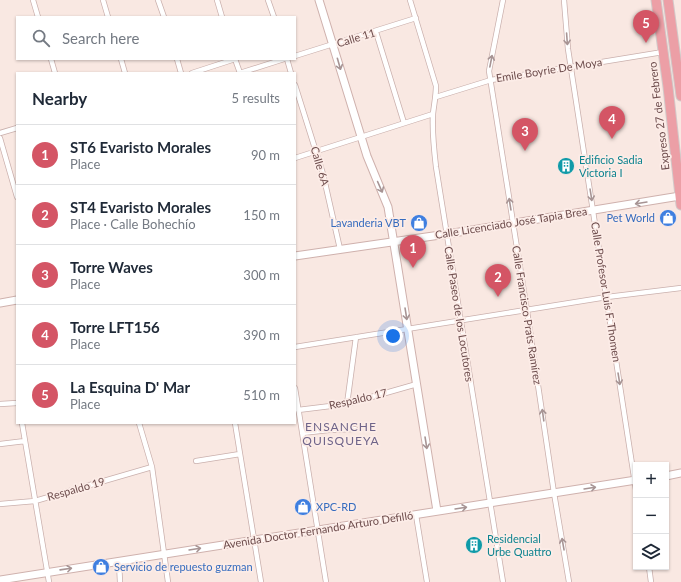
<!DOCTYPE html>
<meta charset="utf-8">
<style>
:root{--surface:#fff;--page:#f6f6f7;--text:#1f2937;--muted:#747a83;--line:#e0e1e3;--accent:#d45565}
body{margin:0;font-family:Lato,sans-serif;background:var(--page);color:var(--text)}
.controls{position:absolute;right:12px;bottom:12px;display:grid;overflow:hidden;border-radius:0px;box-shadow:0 1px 3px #0004}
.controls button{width:36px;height:36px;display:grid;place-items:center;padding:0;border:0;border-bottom:1px solid var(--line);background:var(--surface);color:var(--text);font:20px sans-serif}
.you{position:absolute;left:393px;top:336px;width:14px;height:14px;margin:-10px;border:3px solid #fff;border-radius:50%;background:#1a73e8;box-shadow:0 0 0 6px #1a73e833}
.badge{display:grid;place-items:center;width:26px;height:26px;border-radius:50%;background:var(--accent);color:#fff;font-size:13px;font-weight:700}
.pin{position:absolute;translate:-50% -33px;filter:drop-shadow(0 1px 2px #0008)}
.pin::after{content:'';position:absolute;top:21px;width:14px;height:12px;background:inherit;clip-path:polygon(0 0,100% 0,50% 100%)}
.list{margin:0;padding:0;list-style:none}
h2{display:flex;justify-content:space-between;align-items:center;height:52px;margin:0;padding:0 16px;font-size:17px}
h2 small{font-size:13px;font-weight:400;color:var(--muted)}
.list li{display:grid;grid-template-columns:26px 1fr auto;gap:12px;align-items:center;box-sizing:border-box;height:60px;padding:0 16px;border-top:1px solid var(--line)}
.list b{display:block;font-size:15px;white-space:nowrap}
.list p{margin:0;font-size:13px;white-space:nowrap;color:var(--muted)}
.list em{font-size:13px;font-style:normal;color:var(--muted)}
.icon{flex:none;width:22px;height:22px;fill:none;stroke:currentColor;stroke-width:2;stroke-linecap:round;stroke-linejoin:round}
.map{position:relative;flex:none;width:681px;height:582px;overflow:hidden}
.search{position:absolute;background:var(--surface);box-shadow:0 1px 3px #0004;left:16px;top:16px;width:280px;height:44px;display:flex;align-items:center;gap:10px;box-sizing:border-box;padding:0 14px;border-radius:0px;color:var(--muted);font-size:15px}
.panel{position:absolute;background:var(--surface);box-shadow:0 1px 3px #0004;left:16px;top:72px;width:280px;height:352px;border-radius:0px}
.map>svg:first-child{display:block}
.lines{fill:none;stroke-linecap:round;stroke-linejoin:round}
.street-casing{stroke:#cab0ad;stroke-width:6}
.secondary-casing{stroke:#cfb1ad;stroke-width:9}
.highway-casing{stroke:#d3c9c9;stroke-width:11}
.street{stroke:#fff;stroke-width:4.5}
.secondary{stroke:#fff;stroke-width:7}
.highway{stroke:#ec9fa6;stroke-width:9}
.oneway{stroke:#a79494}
.labels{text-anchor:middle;stroke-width:3.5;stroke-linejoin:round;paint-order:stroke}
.street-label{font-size:11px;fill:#6d4c4c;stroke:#fcece7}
.culture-label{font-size:11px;fill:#0d838f;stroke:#fcece7;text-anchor:start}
.shop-label{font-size:11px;fill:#366cbe;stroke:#fcece7;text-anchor:end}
.neighbourhood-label{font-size:12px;letter-spacing:1px;fill:#6f6489;stroke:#fcece7}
</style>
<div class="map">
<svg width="681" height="582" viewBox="0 0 681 582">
<rect width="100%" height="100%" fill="#f9e8e2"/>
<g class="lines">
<g class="street-casing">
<path id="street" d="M33,0L38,17
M103,0L108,17
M158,0L164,17
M217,0L222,17
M268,0L274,17
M410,0L436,86C436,96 434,104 433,114C432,131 434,150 436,167L503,582
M503,0L489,71L527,311L554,493L569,582
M564,0L568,49L636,490
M376,32L404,123
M295,56L416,18
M51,59L55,73
M121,59L125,73
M177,59L181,73
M235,59L240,73
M287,59L291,73
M192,73L235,59
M240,73L284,59
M295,85L323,174L340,249
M436,97L491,80L663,52
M0,133L17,128
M0,138L17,197
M295,158L433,114
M295,347L607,297L681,288
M295,388L326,582
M0,404L17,403
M347,404L356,337
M298,410L347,404L417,384
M22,423L49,582
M139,423L152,467L168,582
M235,423L261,582
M302,433L329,430L355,429
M0,444L25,441
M196,461L240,454
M0,504L35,501L152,467
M416,515L427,582
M119,562L120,582
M649,567L651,582"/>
</g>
<g class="secondary-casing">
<path id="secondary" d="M319,0L367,156L388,207L437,511
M295,256L447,234L680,196
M0,303L17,300
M666,476L681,473
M0,580L636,480"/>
</g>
<g class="highway-casing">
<path id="highway" d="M656,0L668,87L681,205
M668,0L681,96"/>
</g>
<use href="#street" class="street"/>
<use href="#secondary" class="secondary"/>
<use href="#highway" class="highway"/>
</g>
<defs><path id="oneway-shaft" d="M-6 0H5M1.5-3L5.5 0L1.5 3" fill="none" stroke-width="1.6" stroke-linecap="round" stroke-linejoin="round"/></defs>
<g class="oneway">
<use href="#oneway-shaft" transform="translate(567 39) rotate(86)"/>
<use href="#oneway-shaft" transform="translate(491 61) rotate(-79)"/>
<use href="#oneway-shaft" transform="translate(339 64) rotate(74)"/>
<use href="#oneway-shaft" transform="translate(380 187) rotate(66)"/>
<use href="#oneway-shaft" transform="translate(591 195) rotate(81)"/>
<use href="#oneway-shaft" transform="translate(641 203) rotate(171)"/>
<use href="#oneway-shaft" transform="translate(510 204) rotate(-99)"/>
<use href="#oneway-shaft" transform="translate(406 314) rotate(81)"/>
<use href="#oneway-shaft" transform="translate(619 379) rotate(81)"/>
<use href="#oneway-shaft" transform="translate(543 415) rotate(-98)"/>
<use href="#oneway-shaft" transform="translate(426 443) rotate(81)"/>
<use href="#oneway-shaft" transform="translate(590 488) rotate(-9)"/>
<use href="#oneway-shaft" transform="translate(461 508) rotate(-9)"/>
<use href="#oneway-shaft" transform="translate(563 544) rotate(-100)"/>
<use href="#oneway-shaft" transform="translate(195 549) rotate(-9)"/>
<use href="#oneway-shaft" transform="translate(66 569) rotate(-8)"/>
</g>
<defs>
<g id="building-disc" transform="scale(0.9)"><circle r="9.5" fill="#0f9aa8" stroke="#fcece7"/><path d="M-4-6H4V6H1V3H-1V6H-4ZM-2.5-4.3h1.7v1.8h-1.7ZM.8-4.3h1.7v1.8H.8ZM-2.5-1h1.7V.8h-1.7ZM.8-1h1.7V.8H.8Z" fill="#fff"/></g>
<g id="shop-disc" transform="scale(0.9)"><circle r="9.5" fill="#3f7fe0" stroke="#fcece7"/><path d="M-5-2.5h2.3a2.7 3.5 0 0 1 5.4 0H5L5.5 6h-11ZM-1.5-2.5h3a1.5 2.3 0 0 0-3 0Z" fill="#fff"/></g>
</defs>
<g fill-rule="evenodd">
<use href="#building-disc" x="566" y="166"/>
<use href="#shop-disc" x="668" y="218"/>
<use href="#shop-disc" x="419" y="223"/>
<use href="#shop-disc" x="303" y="507"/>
<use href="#building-disc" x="474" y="545"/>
<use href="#shop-disc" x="101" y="567"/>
</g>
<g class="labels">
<g class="street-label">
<text transform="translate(356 38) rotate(-17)" y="4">Calle 11</text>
<text transform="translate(549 70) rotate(-9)" y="4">Emile Boyrie De Moya</text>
<text transform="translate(659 116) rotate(-97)" y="4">Expreso 27 de Febrero</text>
<text transform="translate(320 166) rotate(74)" y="4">Calle 6A</text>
<text transform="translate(511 223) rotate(-9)" y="4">Calle Licenciado José Tapia Brea</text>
<text transform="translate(606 292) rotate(81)" y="4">Calle Profesor Luis F. Thomen</text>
<text transform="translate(459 314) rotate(81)" y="4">Calle Paseo de los Locutores</text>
<text transform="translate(527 315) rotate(81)" y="4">Calle Francisco Prats Ramírez</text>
<text transform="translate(358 399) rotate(-13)" y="4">Respaldo 17</text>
<text transform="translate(76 489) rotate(-16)" y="4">Respaldo 19</text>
<text transform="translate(318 530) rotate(-9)" y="4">Avenida Doctor Fernando Arturo Defilló</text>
</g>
<g class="culture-label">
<text x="579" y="164">Edificio Sadia<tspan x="579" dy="13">Victoria I</tspan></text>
<text x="487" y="543">Residencial<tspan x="487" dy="13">Urbe Quattro</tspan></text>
</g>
<g class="shop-label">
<text x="655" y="222">Pet World</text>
<text x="406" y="227">Lavanderia VBT</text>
<text x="316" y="511" text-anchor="start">XPC-RD</text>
<text x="114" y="571" text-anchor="start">Servicio de repuesto guzman</text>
</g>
<g class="neighbourhood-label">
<text x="341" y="431">ENSANCHE<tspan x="341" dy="14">QUISQUEYA</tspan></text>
</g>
</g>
</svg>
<div class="controls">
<button>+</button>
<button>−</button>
<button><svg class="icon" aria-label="layers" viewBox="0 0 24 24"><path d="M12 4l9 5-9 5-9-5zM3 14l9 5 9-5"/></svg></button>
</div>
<div class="you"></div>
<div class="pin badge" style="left:413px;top:268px">1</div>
<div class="pin badge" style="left:498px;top:297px">2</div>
<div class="pin badge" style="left:525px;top:151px">3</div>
<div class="pin badge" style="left:612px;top:139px">4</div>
<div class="pin badge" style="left:646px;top:43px">5</div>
<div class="search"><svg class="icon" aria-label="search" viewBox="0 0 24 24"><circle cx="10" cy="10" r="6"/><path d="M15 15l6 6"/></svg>Search here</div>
<section class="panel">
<h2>Nearby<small>5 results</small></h2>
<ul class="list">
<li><span class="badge">1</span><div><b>ST6 Evaristo Morales</b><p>Place</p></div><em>90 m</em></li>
<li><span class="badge">2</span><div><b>ST4 Evaristo Morales</b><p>Place · Calle Bohechío</p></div><em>150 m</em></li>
<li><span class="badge">3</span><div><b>Torre Waves</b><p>Place</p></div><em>300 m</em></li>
<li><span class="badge">4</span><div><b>Torre LFT156</b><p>Place</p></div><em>390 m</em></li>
<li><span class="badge">5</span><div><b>La Esquina D' Mar</b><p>Place</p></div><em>510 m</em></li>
</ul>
</section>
</div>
